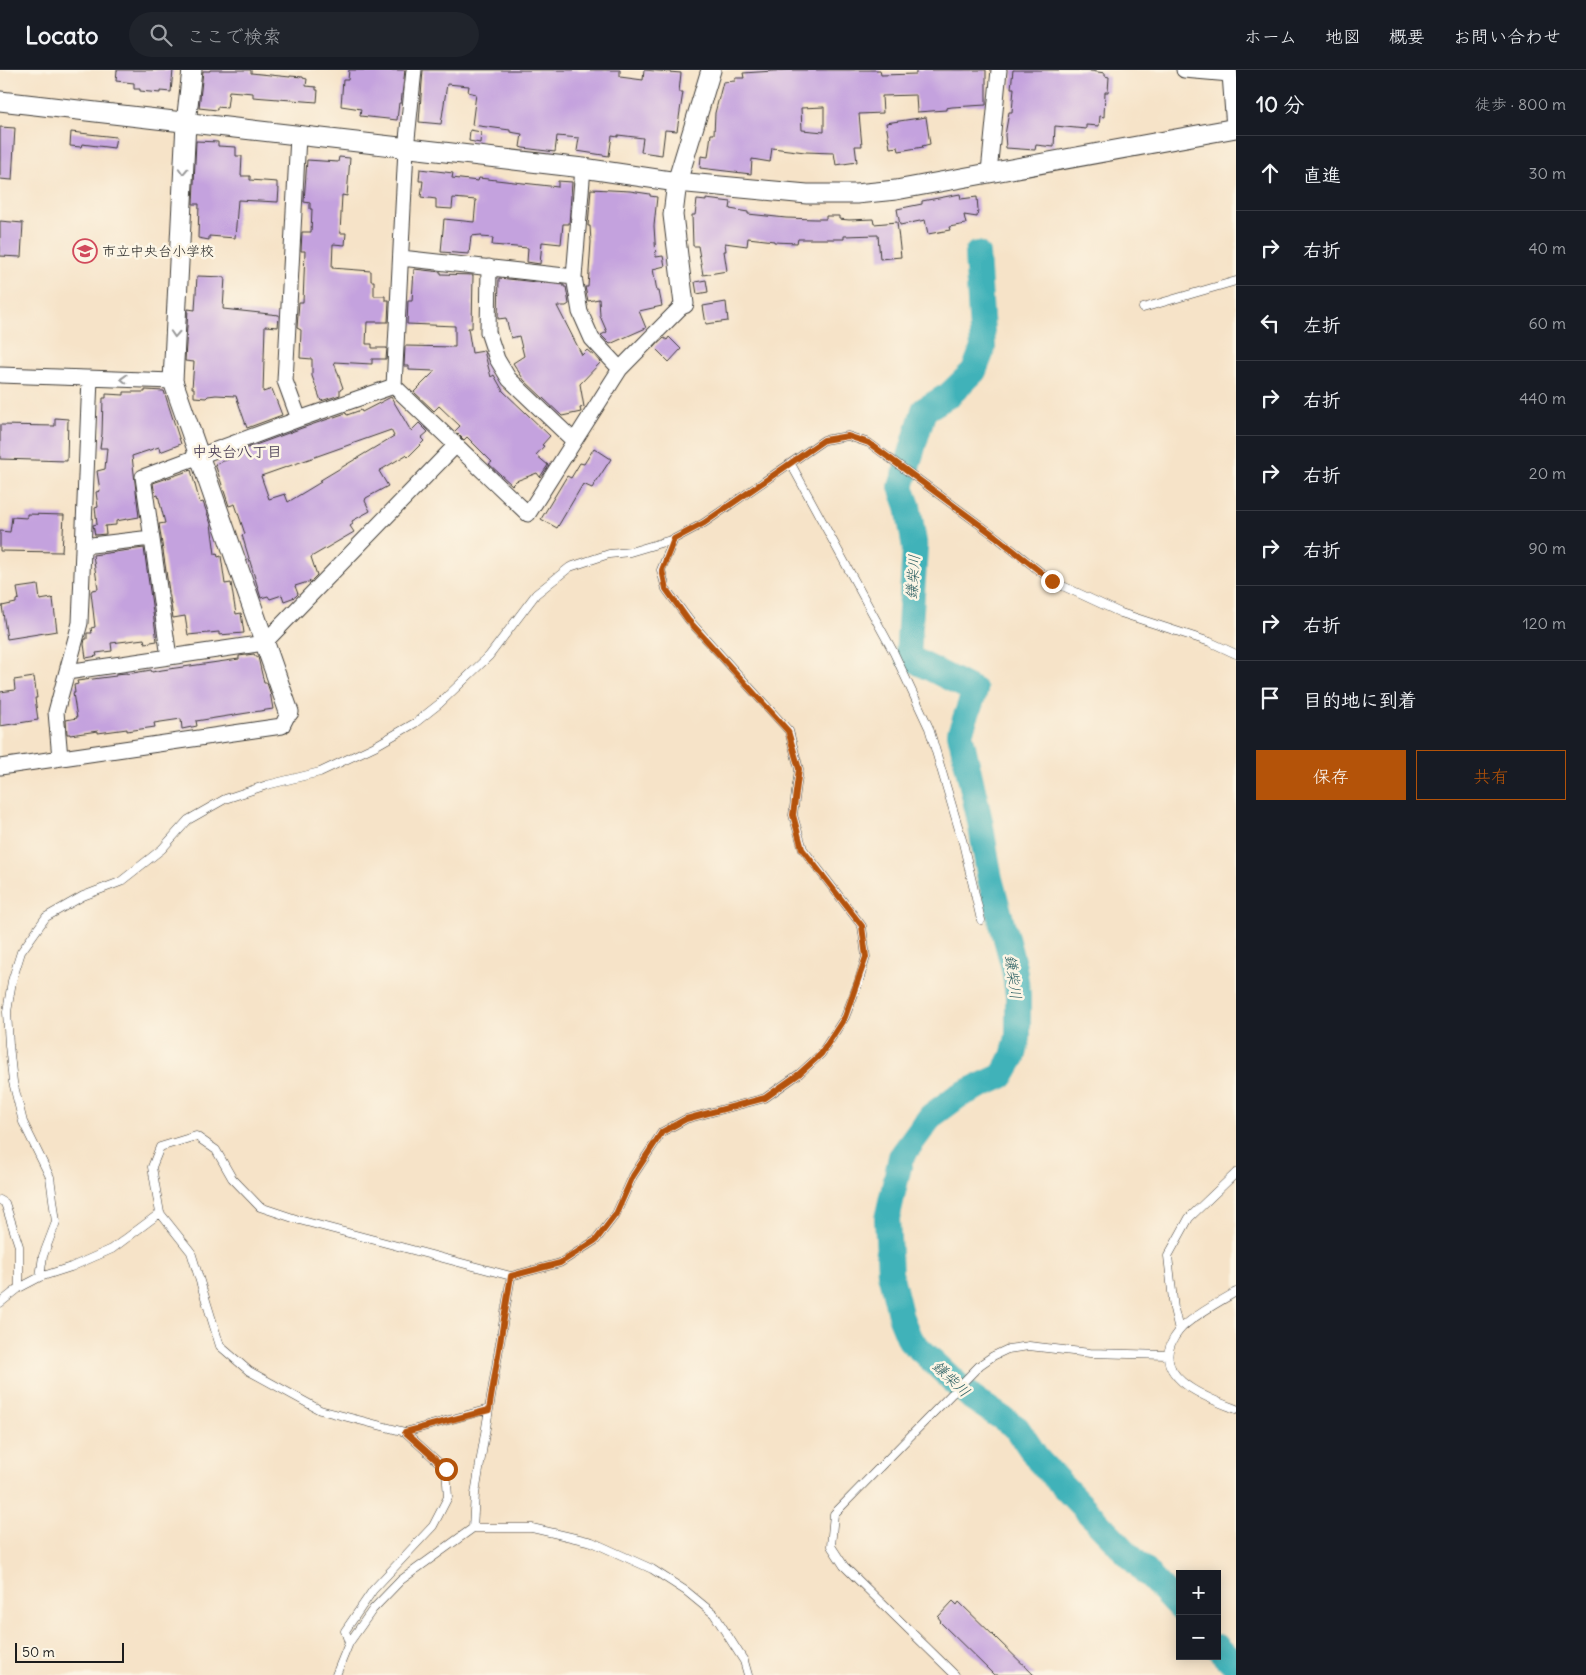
<!DOCTYPE html>
<html lang="ja">
<meta charset="utf-8">
<style>
:root{--surface:#171b24;--page:#20242c;--text:#f1f3f6;--muted:#9ea1a6;--line:#363941;--accent:#b45309}
body{margin:0;font-family:Delius,"Klee One",sans-serif;background:var(--page);color:var(--text)}
.controls{position:absolute;right:15px;bottom:15px;display:grid;overflow:hidden;border-radius:0px;box-shadow:0 2px 12px #0003}
.controls button{width:45px;height:45px;display:grid;place-items:center;padding:0;border:0;border-bottom:1px solid var(--line);background:var(--surface);color:var(--text);font:25px sans-serif}
.scale{position:absolute;left:15px;bottom:12px;width:109px;box-sizing:border-box;padding-left:5px;border:2px solid #1c1c1c;border-top:0;font-size:14px;line-height:18px;white-space:nowrap;color:#1c1c1c;-webkit-text-stroke:4px #fcf5e5;paint-order:stroke}
.stop{position:absolute;width:15px;height:15px;margin:-11px;border:4px solid #b45309;border-radius:50%;background:#fff}
.stop.end{background:#b45309;border-color:#fff;box-shadow:0 1px 5px #0008}
.list{margin:0;padding:0;list-style:none}
h2{display:flex;justify-content:space-between;align-items:center;height:65px;margin:0;padding:0 20px;font-size:21px}
h2 small{font-size:16px;font-weight:400;color:var(--muted)}
.list li{display:grid;grid-template-columns:32px 1fr auto;gap:15px;align-items:center;box-sizing:border-box;height:75px;padding:0 20px;border-top:1px solid var(--line)}
.list b{display:block;font-size:19px;white-space:nowrap}
.list em{font-size:16px;font-style:normal;color:var(--muted)}
.actions{display:flex;gap:10px;padding:15px 20px}
.actions a{flex:1;padding:11px 0;border:1px solid var(--accent);border-radius:0px;text-align:center;font-size:18px;color:var(--accent)}
.actions .main{background:var(--accent);color:#fff}
.icon{flex:none;width:28px;height:28px;fill:none;stroke:currentColor;stroke-width:2;stroke-linecap:round;stroke-linejoin:round}
.map{position:relative;flex:none;width:1236px;height:1605px;overflow:hidden}
header{display:flex;align-items:center;gap:30px;box-sizing:border-box;height:70px;padding:0 25px;background:var(--surface);border-bottom:1px solid var(--line)}
header strong{font-size:24px}
nav{display:flex;gap:28px;margin-inline-start:auto;font-size:18px}
.search{width:350px;height:45px;background:var(--page);display:flex;align-items:center;gap:12px;box-sizing:border-box;padding:0 18px;border-radius:28px;color:var(--muted);font-size:19px}
main{display:flex}
aside{flex:1;background:var(--surface)}
.map>svg:first-child{display:block}
.lines{fill:none;stroke-linecap:round;stroke-linejoin:round}
.river{stroke:#41b2b9;stroke-width:26}
.building{fill:#c4a2de;fill-rule:evenodd}
.service-casing{stroke:#3d3a36;stroke-width:9}
.minor-casing{stroke:#3d3a36;stroke-width:17}
.tertiary-casing{stroke:#3d3a36;stroke-width:21}
.service{stroke:#fff;stroke-width:8}
.minor{stroke:#fff;stroke-width:15}
.tertiary{stroke:#fff;stroke-width:19}
.oneway{stroke:#999}
.route{stroke:#b45309;stroke-width:6}
.labels{text-anchor:middle;stroke-width:5;stroke-linejoin:round;paint-order:stroke}
.poi-label{font-size:14px;fill:#1c1c1c;stroke:#fcf5e5;text-anchor:start}
.neighbourhood-label{font-size:15px;font-weight:bold;fill:#574b60;stroke:#fcf5e5}
.water-label{font-size:15px;font-style:italic;fill:#2d6063;stroke:#fcf5e5}
</style>
<header>
<strong>Locato</strong>
<div class="search"><svg class="icon" aria-label="search" viewBox="0 0 24 24"><circle cx="10" cy="10" r="6"/><path d="M15 15l6 6"/></svg>ここで検索</div>
<nav><a>ホーム</a><a>地図</a><a>概要</a><a>お問い合わせ</a></nav>
</header>
<main>
<div class="map">
<svg width="1236" height="1605" viewBox="0 0 1236 1605">
<rect width="100%" height="100%" fill="#fcf5e5"/>
<filter id="ink" filterUnits="userSpaceOnUse"><feTurbulence type="fractalNoise" baseFrequency=".02" numOctaves="2"/><feDisplacementMap in="SourceGraphic" scale="10" xChannelSelector="R" yChannelSelector="G"/><feConvolveMatrix kernelMatrix="1 2 1 2 8 2 1 2 1" color-interpolation-filters="sRGB"/></filter>
<filter id="wash" filterUnits="userSpaceOnUse"><feTurbulence type="fractalNoise" baseFrequency=".0096" numOctaves="4" result="noise"/><feDisplacementMap in="SourceGraphic" scale="20" xChannelSelector="R" yChannelSelector="G"/><feGaussianBlur stdDeviation="1.12" result="paint"/><feColorMatrix in="noise" values="0 0 0 0 0 0 0 0 0 0 0 0 0 0 0 0 0 1.4 0 .05"/><feComposite in="paint" operator="in"/></filter>
<g filter="url(#wash)">
<rect width="100%" height="100%" fill="#f6e3c8"/>
<g class="lines">
<path class="river" d="M977,184L983,278L974,301L949,325L924,340L901,417L908,436L915,478L908,587L975,621L960,663L980,751L990,809L1014,898L1018,925V967L1013,987L1002,1006L958,1026L931,1046L901,1087L887,1149L890,1203L901,1248L910,1270L972,1328L1017,1358L1039,1391L1180,1538
M1217,1577L1236,1596"/>
</g>
<g id="blocks">
<path class="building" d="M117,0H173L171,22L160,21V23L140,21V19H134V13L116,11Z
M210,0H251V3L290,7V6L303,7V8L307,9L306,16L316,17V20H318L317,32L253,27V23L229,21L227,38L217,37V40L199,38L203,1H210Z
M349,0H405L401,33H399L397,50L360,46L361,39L341,36L343,10H348Z
M423,0H620V7L643,10L644,0L681,3L679,22H683L677,61L665,60L662,85L641,82L643,68L618,65V67L612,66L609,86L577,81L579,68L557,66L555,82L523,78L520,77L522,64L510,62V60L472,55L476,24L468,22L469,16L447,14L441,54L419,52Z
M789,0H880L881,5L916,4V0H986V35L952,37L946,38V40L917,42L916,25L882,26L883,43L859,44L862,76H855L857,92L836,95L834,83L805,82L772,78L770,92L752,89L751,104L700,98L701,86L708,87L711,64H714L715,43L723,12L735,11V8H744L743,3ZM824,37V62L802,60L801,38Z
M1013,0H1090V1L1105,3V6L1109,7L1108,22H1105L1104,47L1100,46L1099,56L1086,55V59L1055,56L1054,77L1036,75L1035,80L1006,78L1005,65L1009,42H1012L1014,18H1011Z
M926,47L930,74L922,76L923,77L899,81L898,77L890,78L886,53Z
M0,57L15,58L12,110L0,109Z
M470,60L481,62L480,73L469,71Z
M71,62L116,67L114,78L82,74L81,77L70,76Z
M196,71L218,72V76L236,77V86H242L241,106H250V110L277,112V118H279L278,132L238,130L235,168L209,166V170L198,168L199,134H193Z
M339,87L350,88L347,126L342,125L340,163H346L345,175L333,174L332,198L371,201V211H374V226H385V230H389L388,252H367L366,274H372V278H387L386,289H372V294L334,292L343,318L340,320V325L321,331L312,306V289L300,288L301,260L297,258L299,232H303L305,181H301L302,162H311L312,139H310V133L304,132L307,90L338,92Z
M420,99L453,103L452,108L478,111L479,108L558,117V111L572,112L569,154H563L561,174L542,172L540,194L527,192L528,178L492,175L493,168L481,167V165L471,166L469,184L441,182L444,149L474,152L476,130L453,128L452,139L436,138V129L421,127L423,111H419Z
M591,119L630,121L650,124V126L657,127L654,156L656,187L663,186L665,196L653,199L657,221H659L662,236L639,241L646,258L610,274L601,265L607,262L600,246L599,229L588,231L585,217H588L591,172L590,156H588Z
M960,124L961,129L977,127L978,140L977,147L964,145L966,154L949,157L950,160L928,164L925,150L900,155L897,139L922,134V131Z
M706,129L731,132L730,139L748,142V144L786,148L815,149H826V146H839V149L849,150L873,149L874,154L897,152L901,187L880,189L878,165L844,166V169H798L797,173L774,172V171L748,168L747,176L725,173L726,181H724L727,201L703,205L698,176H693L692,145H695L697,130L706,131Z
M0,151L23,153L21,187L0,186Z
M414,199L441,202V204L473,205L472,258H468L472,283L484,281L491,307L494,305L503,321L550,366L542,375L544,376L536,385L548,395L540,407L537,403L516,411L512,415L489,394L492,392L467,367L464,370L455,361L460,356L439,336L434,341L414,322L435,301L409,300V296H404L405,276L455,277V256L407,254L408,231H412Z
M197,206L225,207L223,239L279,245L278,257L265,256L263,322L272,319L282,345L247,358L236,326L216,325L208,326L206,328L194,327V318H192L194,292L185,291L188,239L195,240Z
M499,208L564,215V217H566L569,234L566,236H557L582,285L587,280L601,292L580,314L584,337L580,338L581,342L562,346L524,310L513,293L524,286L519,266L511,268L506,248L498,249Z
M706,210L708,222L697,224L695,212Z
M726,232L728,251L706,254L703,236Z
M669,267L681,279L669,292L654,277L664,268L667,270Z
M145,320L164,321L181,374L160,382L159,377L132,386L139,447L116,451V455L105,456L106,464L95,465L93,455L97,454L95,438L98,437L96,422L100,421L97,401L105,399L107,378H100L102,364L103,328H106V324L124,325V322H145Z
M391,327L411,361L419,353L428,362L421,368L424,371L408,387L406,385L379,401L388,416L366,428L365,431L370,441L352,451L353,454L350,456L354,462L311,487L317,505L311,511L295,516L298,524L295,527L284,531L282,525L270,529L268,526L261,528L242,465L245,464L235,434L229,436L215,394L232,388L231,384L302,358L346,343L347,345L361,340L362,342ZM391,360L394,366L319,411L321,412L288,432L285,424L269,429L261,406Z
M55,348L68,349L67,391L0,389V355L55,356Z
M594,378L611,389L592,418L583,414L557,458L541,449L567,406L571,408L580,393L584,394Z
M191,400L200,433L203,432L211,454L215,484L217,483L218,487L221,486L225,514L231,513L236,544L241,543L244,563L219,565V562L188,565L185,546L173,548L159,454L165,453L158,425L155,426L153,413Z
M27,444L64,445L62,482L0,481V461L10,462L12,447L27,448Z
M144,478L157,571L145,573L144,569L111,573L112,581L96,583L97,586L86,588L84,574L85,569H87V563H92L91,558L95,557L91,522L92,520L98,519L93,485Z
M38,515L40,530L52,528L53,529L57,561L7,569L2,536L16,533V530L19,529L17,518Z
M254,584L256,587H258L264,613H267L270,622L273,639L196,651L197,656L182,659L181,649L154,653L155,657L127,661V659L98,663V661L70,665V664H67L66,650L77,648L73,623H75L74,615L78,614L77,611L116,606V604L127,603V604L151,600L152,602L162,600L239,589V586Z
M34,607L37,628H35L38,650L0,656V622L15,620L14,610Z
M953,1531L957,1535L959,1532L1034,1605H994L940,1552L941,1551L938,1547Z"/>
</g>
</g>
<g filter="url(#ink)">
<use href="#blocks" fill-opacity="0" stroke="#3d3a36" stroke-width="1"/>
<g class="lines">
<g class="service-casing">
<path id="service" d="M1143,238L1236,211
M791,394L894,583L929,658L963,773L981,850
M0,1130L5,1133L19,1176V1218
M40,1207L43,1186L56,1152L50,1107L23,1052L13,1012L9,975L7,942L12,911L21,882L46,847L83,826L120,812L162,779L188,750L225,729L267,715L320,702L375,676L415,653L439,634L489,586L536,524L570,497L609,484L630,482L674,469L704,453L824,370L848,366L869,373L995,466L1052,511L1121,543L1210,572L1236,584
M1236,1222C1222,1230 1188,1249 1179,1261C1144,1304 1203,1327 1236,1339
M0,1233L19,1218L40,1207L71,1197L112,1179L160,1143
M1179,1260L1174,1239L1168,1186L1189,1148L1236,1103
M405,1362L489,1339
M473,1458L475,1424L511,1206
M349,1573L345,1561L373,1520L433,1456L448,1427L446,1399L405,1362L320,1340L249,1301L220,1276L191,1182L160,1143L152,1097L160,1077L196,1066L216,1080L232,1108L260,1137L299,1150L511,1206L560,1193L596,1170L616,1144L633,1106L662,1062L686,1049L765,1028L799,1004L821,984L845,947L858,914L866,887L862,856L803,779L793,745L799,699L789,661L689,550L666,519L661,500L674,469
M336,1605L349,1573L373,1539L401,1510L473,1458H532L592,1472L652,1499L686,1521L714,1544L744,1591L748,1605
M955,1605L844,1496L831,1476L834,1444L980,1295L993,1286L1008,1279L1029,1276L1090,1283L1167,1285"/>
</g>
<g class="minor-casing">
<path id="minor" d="M414,0L406,79L394,316L528,444L620,299L684,234
M1184,0L1230,4L1234,58
M298,66L285,311L299,349
M583,98L574,207L580,242L592,269L620,299
M989,102L999,0
M401,188L574,207
M489,197L488,262L497,289L509,309L574,371
M0,305L173,311
M83,476L151,468
M169,587L143,407L299,349L394,316
M67,602L264,573L455,376
M60,688L56,642L80,553L90,308
M0,697L282,656L289,642"/>
</g>
<g class="tertiary-casing">
<path id="tertiary" d="M192,0L186,53L173,311L289,642
M0,31L583,98L677,112L807,124H856L896,120L1236,58
M684,234L673,145L677,112L711,0"/>
</g>
<use href="#service" class="service"/>
<use href="#minor" class="minor"/>
<use href="#tertiary" class="tertiary"/>
</g>
<defs><path id="oneway-chevron" d="M-2-3.5L2.5 0L-2 3.5" fill="none" stroke-width="1.6" stroke-linecap="round" stroke-linejoin="round" transform="scale(1.25)"/></defs>
<g class="oneway">
<use href="#oneway-chevron" transform="translate(183 101) rotate(93)"/>
<use href="#oneway-chevron" transform="translate(175 264) rotate(93)"/>
<use href="#oneway-chevron" transform="translate(124 309) rotate(-178)"/>
</g>
</g>
<g class="lines" filter="url(#ink)">
<path class="route" d="M446,1399L405,1362L489,1340L511,1206L560,1193L596,1170L616,1144L633,1106L662,1062L686,1049L765,1028L799,1004L821,984L845,947L866,887L862,856L802,779L793,745L799,699L788,661L688,550L666,519L662,500L674,469L704,453L824,370L848,366L869,373L995,466L1052,511"/>
</g>
<defs>
<g id="school-ring" transform="scale(1.25)"><circle r="9.5" fill="#fcf5e5" stroke="#d1495b" stroke-width="1.5"/><path d="M0-5L7-2L0 1L-7-2ZM-4 1L0 2.5L4 1V4Q0 6-4 4Z" fill="#d1495b"/></g>
</defs>
<g fill-rule="evenodd">
<use href="#school-ring" x="85" y="181"/>
</g>
<g class="labels">
<g class="poi-label">
<text x="102" y="186">市立中央台小学校</text>
</g>
<g class="neighbourhood-label">
<text x="237" y="387">中央台八丁目</text>
</g>
<g class="water-label">
<text transform="translate(913 507) rotate(-86)" y="5">鎌柴川</text>
<text transform="translate(1013 907) rotate(82)" y="5">鎌柴川</text>
<text transform="translate(951 1309) rotate(43)" y="5">鎌柴川</text>
</g>
</g>
</svg>
<div class="controls">
<button>+</button>
<button>−</button>
</div>
<div class="scale">50 m</div>
<div class="stop" style="left:446px;top:1399px"></div>
<div class="stop end" style="left:1052px;top:511px"></div>
</div>
<aside>
<h2>10 分<small>徒歩 · 800 m</small></h2>
<ul class="list">
<li><svg class="icon" aria-label="ahead" viewBox="0 0 24 24"><path d="M12 20V5M6 11l6-6 6 6"/></svg><div><b>直進</b></div><em>30 m</em></li>
<li><svg class="icon" aria-label="right" viewBox="0 0 24 24"><path d="M7 20v-9h11M14 6l5 5-5 5"/></svg><div><b>右折</b></div><em>40 m</em></li>
<li><svg class="icon" aria-label="left" viewBox="0 0 24 24"><path d="M17 20v-9H6M10 6l-5 5 5 5"/></svg><div><b>左折</b></div><em>60 m</em></li>
<li><svg class="icon" aria-label="right" viewBox="0 0 24 24"><path d="M7 20v-9h11M14 6l5 5-5 5"/></svg><div><b>右折</b></div><em>440 m</em></li>
<li><svg class="icon" aria-label="right" viewBox="0 0 24 24"><path d="M7 20v-9h11M14 6l5 5-5 5"/></svg><div><b>右折</b></div><em>20 m</em></li>
<li><svg class="icon" aria-label="right" viewBox="0 0 24 24"><path d="M7 20v-9h11M14 6l5 5-5 5"/></svg><div><b>右折</b></div><em>90 m</em></li>
<li><svg class="icon" aria-label="right" viewBox="0 0 24 24"><path d="M7 20v-9h11M14 6l5 5-5 5"/></svg><div><b>右折</b></div><em>120 m</em></li>
<li><svg class="icon" aria-label="arrive" viewBox="0 0 24 24"><path d="M6 21V4h12l-3 4 3 4H6"/></svg><div><b>目的地に到着</b></div></li>
</ul>
<div class="actions"><a class="main">保存</a><a>共有</a></div>
</aside>
</main>
